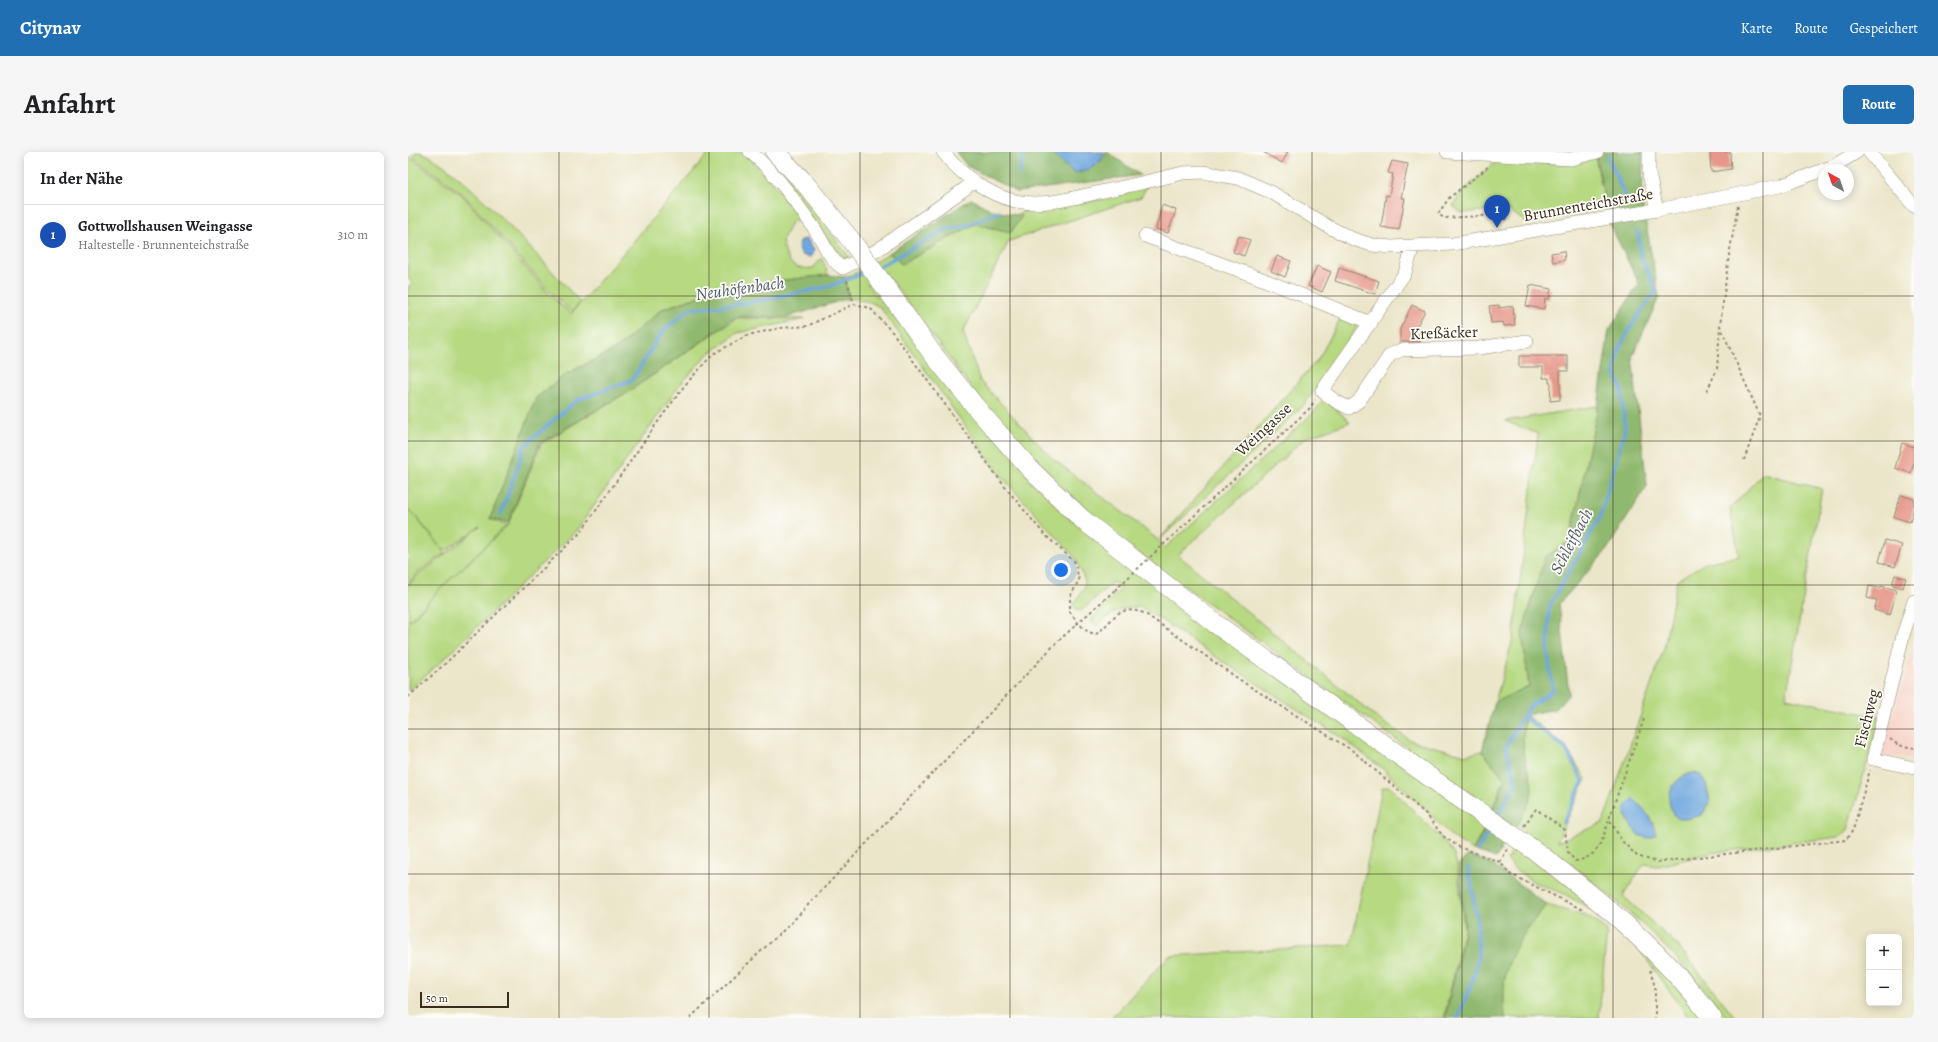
<!DOCTYPE html>
<html lang="de">
<meta charset="utf-8">
<style>
:root{--surface:#fff;--page:#f6f6f6;--text:#202124;--muted:#757577;--line:#e0e0e0;--accent:#1f6fb2}
body{margin:0;font-family:Alegreya,serif;background:var(--page);color:var(--text)}
.controls{position:absolute;right:12px;bottom:12px;display:grid;overflow:hidden;border-radius:6px;box-shadow:0 2px 10px #0003}
.controls button{width:36px;height:36px;display:grid;place-items:center;padding:0;border:0;border-bottom:1px solid var(--line);background:var(--surface);color:var(--text);font:20px sans-serif}
.compass{position:absolute;left:1410px;top:12px;width:36px;height:36px;border-radius:50%;background:var(--surface);box-shadow:0 2px 10px #0003;rotate:320deg}
.scale{position:absolute;left:12px;bottom:10px;width:89px;box-sizing:border-box;padding-left:4px;border:2px solid #3b2a1e;border-top:0;font-size:11px;line-height:14px;white-space:nowrap;color:#3b2a1e;-webkit-text-stroke:3px #fdfcf7;paint-order:stroke}
.you{position:absolute;left:653px;top:418px;width:14px;height:14px;margin:-10px;border:3px solid #fff;border-radius:50%;background:#1a73e8;box-shadow:0 0 0 6px #1a73e833}
.badge{display:grid;place-items:center;width:26px;height:26px;border-radius:50%;background:var(--accent);color:#fff;font-size:13px;font-weight:700}
.pin{position:absolute;translate:-50% -33px;filter:drop-shadow(0 1px 2px #0008)}
.pin::after{content:'';position:absolute;top:21px;width:14px;height:12px;background:inherit;clip-path:polygon(0 0,100% 0,50% 100%)}
.list{margin:0;padding:0;list-style:none}
h2{display:flex;justify-content:space-between;align-items:center;height:52px;margin:0;padding:0 16px;font-size:17px}
h2 small{font-size:13px;font-weight:400;color:var(--muted)}
.list li{display:grid;grid-template-columns:26px 1fr auto;gap:12px;align-items:center;box-sizing:border-box;height:60px;padding:0 16px;border-top:1px solid var(--line)}
.list b{display:block;font-size:15px;white-space:nowrap}
.list p{margin:0;font-size:13px;white-space:nowrap;color:var(--muted)}
.list em{font-size:13px;font-style:normal;color:var(--muted)}
.map{position:relative;flex:none;width:1506px;height:866px;overflow:hidden;border-radius:6px}
header{display:flex;align-items:center;gap:24px;box-sizing:border-box;height:56px;padding:0 20px;background:var(--accent);color:#fff}
header strong{font-size:19px}
nav{display:flex;gap:22px;margin-inline-start:auto;font-size:14px}
.intro{display:flex;align-items:center;justify-content:space-between;box-sizing:border-box;height:96px;padding:0 24px}
h1{margin:0;font-size:28px}
.button{padding:10px 18px;border-radius:6px;background:var(--accent);color:#fff;font-size:14px;font-weight:700}
main{display:flex;gap:24px;padding:0 24px}
aside{flex:1;background:var(--surface);border-radius:6px;box-shadow:0 2px 10px #0003}
.map>svg:first-child{display:block}
.built{fill:#f7d1c8}
.green{fill:#b6d981;stroke:#788250;fill-rule:evenodd}
.forest{fill:#90b96f;stroke:#667246}
.water{fill:#70a7df;stroke:#56687e}
.lines{fill:none;stroke-linecap:round;stroke-linejoin:round}
.stream{stroke:#70a7df;stroke-width:3.5}
.building{fill:#e6978a}
.minor-casing{stroke:#938874;stroke-width:14}
.secondary-casing{stroke:#938874;stroke-width:20}
.path{stroke:#938874;stroke-width:2;stroke-dasharray:3 3;stroke-linecap:butt}
.minor{stroke:#fff;stroke-width:13}
.secondary{stroke:#fff;stroke-width:19}
.secondary-bridge-casing{stroke:#938874;stroke-width:20;stroke-linecap:butt}
.path-bridge{stroke:#938874;stroke-width:2;stroke-dasharray:3 3;stroke-linecap:butt}
.secondary-bridge{stroke:#fff;stroke-width:19}
.grid{fill:none;stroke:#3b2a1e;stroke-width:1;stroke-opacity:0.55}
.labels{text-anchor:middle;stroke-width:3.5;stroke-linejoin:round;paint-order:stroke}
.street-label{font-size:16px;fill:#3b2a1e;stroke:#fdfcf7}
.water-label{font-size:17px;font-style:italic;fill:#505c6b;stroke:#fdfcf7}
</style>
<header>
<strong>Citynav</strong>
<nav><a>Karte</a><a>Route</a><a>Gespeichert</a></nav>
</header>
<div class="intro"><h1>Anfahrt</h1><a class="button">Route</a></div>
<main>
<aside>
<h2>In der Nähe<small></small></h2>
<ul class="list">
<li><span class="badge" style="background:#1a4fb4">1</span><div><b>Gottwollshausen Weingasse</b><p>Haltestelle · Brunnenteichstraße</p></div><em>310 m</em></li>
</ul>
</aside>
<div class="map">
<svg width="1506" height="866" viewBox="0 0 1506 866">
<rect width="100%" height="100%" fill="#fdfcf7"/>
<filter id="ink" filterUnits="userSpaceOnUse"><feTurbulence type="fractalNoise" baseFrequency=".025" numOctaves="2"/><feDisplacementMap in="SourceGraphic" scale="8" xChannelSelector="R" yChannelSelector="G"/><feConvolveMatrix kernelMatrix="1 2 1 2 8 2 1 2 1" color-interpolation-filters="sRGB"/></filter>
<filter id="wash" filterUnits="userSpaceOnUse"><feTurbulence type="fractalNoise" baseFrequency=".012" numOctaves="4" result="noise"/><feDisplacementMap in="SourceGraphic" scale="16" xChannelSelector="R" yChannelSelector="G"/><feGaussianBlur stdDeviation="0.9" result="paint"/><feColorMatrix in="noise" values="0 0 0 0 0 0 0 0 0 0 0 0 0 0 0 0 0 1.4 0 .05"/><feComposite in="paint" operator="in"/></filter>
<g filter="url(#wash)">
<rect width="100%" height="100%" fill="#ebe6c9"/>
<path class="built" d="M1506,496V608L1472,602Z"/>
<path class="green" d="M9,0C39,0 147,123 172,150L164,160L142,140L55,42L5,5Z
M302,0H337L374,42L395,70L384,69L374,89C379,108 382,119 405,116L414,106L420,123L319,135L254,157L208,197L158,222L128,246L82,367L99,373L32,437L0,470V434L9,424L72,375L37,399L1,357L37,401L8,422L0,433V135L5,131L0,127V4L54,43L141,142L163,162Z
M349,0H356L389,37L441,105L436,107Z
M1187,5L1198,55L1119,71L1099,57L1053,61L1045,54L1054,40L1088,10L1166,11Z
M740,33L733,45L601,89L555,180L572,229L644,306L749,387L757,396L907,259L916,246L942,270L897,286L770,403L973,569L1004,589L1058,603L1074,599L1097,626L1084,657L713,388L631,314L573,249L477,120L459,132L501,183L652,358L703,403L733,420L1078,673L1065,698L1044,685L1014,654L975,617L934,586L814,509L735,456C712,453 706,460 689,474L685,471L684,467L713,437L705,430L674,458L669,459L665,453L676,436L677,429L667,405L593,324L472,155L462,150L441,146L436,125L452,119L481,101L494,112L567,72L603,80L614,64L607,63C628,52 652,54 675,51C697,47 719,39 740,33Z
M329,166L397,167L329,181L298,204L271,234L168,379L35,508L0,539V472L32,437L100,373L133,292L226,236Z
M932,167L950,172L930,208L894,255L751,388L911,206Z
M1190,254L1162,389L1137,405L1114,481L1121,534L1087,550L1105,487L1130,282L1097,269Z
M1355,321L1414,337L1378,546L1472,565L1440,678L1431,685L1303,701L1250,714L1236,712L1215,744L1270,794L1328,866H1319C1278,811 1225,760 1170,718C1150,703 1129,689 1109,674L1123,629L1115,603L1116,567L1119,564L1157,594L1178,627L1149,690L1195,671L1256,496L1269,428L1297,411L1331,404L1322,357ZM1294,626L1298,632L1302,650L1294,663Z
M981,634L1033,686L1045,701L1049,712L1056,777L1036,866H703L761,804L943,793L974,636Z
M1107,694L1190,754L1253,813L1299,866H1281L1228,793L1190,761L1154,741L1127,731L1107,717L1099,707Z
M1139,753L1180,765L1199,778L1191,866H1098L1096,862C1096,849 1095,832 1098,819C1105,794 1121,772 1139,753Z"/>
<path class="forest" d="M548,0H642L666,21L679,19L695,7L699,0L732,23L609,40L559,14Z
M1187,0H1235L1234,50L1251,145L1224,205L1239,334L1198,399L1151,452L1161,542L1148,557L1121,562L1116,567C1116,579 1114,593 1116,604C1118,617 1127,631 1123,644C1117,666 1098,685 1088,706L1065,698L1074,683L1097,627L1074,599L1087,550L1121,534L1114,481L1137,405L1162,389L1190,254L1201,178L1231,132L1202,72Z
M563,47L586,59L614,64L603,80L567,72L494,112L481,101Z
M420,123L436,125L441,146L380,165H328L226,236L132,291L100,371L82,367L128,246L158,222L208,197L254,157L319,135Z
M1060,703L1085,713L1139,753C1121,772 1106,794 1098,819C1095,832 1096,849 1096,862L1098,866H1037L1057,778L1051,713Z"/>
<path class="water" d="M642,0H697C692,14 680,19 666,21Z
M399,87L406,97L405,103L401,105L394,103L390,95L393,88Z
M1283,621L1292,622L1298,632L1302,649L1294,663L1280,667H1270C1253,649 1262,628 1283,621Z
M1226,647C1237,658 1245,667 1248,682L1240,686L1230,683L1217,663L1218,653Z"/>
<g class="lines">
<path class="stream" d="M1200,5L1220,51
M611,23L616,0
M470,115L537,78L559,73L591,60
M93,362L117,293L169,248L224,228L255,179L281,157L340,151L419,135L459,120
M1116,565L1157,596L1175,629L1155,671
M1089,665L1108,632L1098,594L1121,555L1145,538L1140,503L1141,455L1192,365L1217,277L1213,235L1207,223L1208,211L1212,195L1224,173L1248,139C1244,126 1237,116 1233,104C1231,95 1233,89 1229,79
M1070,697L1083,675
M1050,866C1057,846 1068,826 1070,804C1072,774 1065,744 1060,715"/>
</g>
<g id="blocks">
<path class="building" d="M855,0H880L874,11Z
M1302,0H1322L1323,17L1303,20Z
M984,9L1000,12L993,46H997L991,78L973,75L978,43L981,44L985,22L980,21Z
M754,53L768,58L760,81L748,77Z
M831,84L842,88L836,104L825,100Z
M1156,99L1157,108L1145,110L1143,101Z
M869,104L883,109L877,125L863,119Z
M909,114L923,120L914,140L900,134Z
M931,116L971,129L967,142L927,129Z
M1122,133L1143,137L1141,147L1137,146L1136,157L1118,154Z
M1004,153L1017,159L1004,183H1012V190H992V177Z
M1091,153V156L1105,154L1107,173L1096,174L1095,170L1083,171L1081,154Z
M1111,204H1160V219H1152V248L1142,249L1143,231H1141V226H1135V215H1111Z
M1494,291L1506,295V310L1503,321L1487,316Z
M1493,343L1506,347V356L1502,370L1486,365Z
M1477,388L1494,393L1487,415L1471,410Z
M1487,423L1498,426L1495,436L1484,433Z
M1461,434L1472,436L1473,434L1489,438L1482,463L1466,458L1469,448L1459,446Z"/>
</g>
</g>
<g filter="url(#ink)">
<use href="#blocks" fill-opacity="0" stroke="#938874" stroke-width="1"/>
<g class="lines">
<g class="minor-casing">
<path id="minor" d="M342,0C367,20 388,50 406,76C415,89 422,109 435,116L468,99L558,36L565,28
M535,0C552,22 580,43 607,49C634,55 666,46 692,40C720,34 747,28 775,21L794,20L830,26L863,40L921,75L945,87L964,93L983,95L1045,92L1249,58L1372,34L1426,14L1449,0
M1039,0L1163,7L1189,0
M1241,0V22L1249,58
M1461,0L1506,54
M737,84L849,125L963,171
M1005,94L997,121L914,239L929,250L941,256L951,249L982,203L993,198L1071,196L1119,189
M1506,449L1495,483L1465,607L1506,616"/>
</g>
<g class="secondary-casing">
<path id="secondary" d="M367,0L395,29L442,87
M481,140L524,201L571,259L622,317L674,367L808,472L1023,626
M1130,701C1194,750 1256,801 1304,866"/>
</g>
<path class="path" d="M1080,15L1041,46L1030,62L1036,66L1090,63L1102,69
M1330,54L1321,103L1312,174L1352,264L1336,308
M439,128L446,152
M1299,239L1309,217L1312,175
M755,393L902,256L907,248
M0,545L40,509L173,380L249,271L277,233L305,202L340,183L372,176L399,174L446,152L462,156L485,181L597,335L636,382L667,410L671,428L662,445V460L670,471L680,480L688,482C709,467 706,452 736,461L838,532L945,599L1018,662L1035,684L1051,695L1092,710L1102,722L1177,759
M1236,567L1201,667L1214,689L1229,704L1249,710L1438,688L1445,678L1462,618
M1482,587L1490,593L1506,596
M1116,674L1128,657L1157,678L1160,700L1167,709C1192,705 1194,688 1201,667
M1092,710L1100,697
M1242,818L1247,835V866
M282,866L382,772L649,490L707,438"/>
<use href="#minor" class="minor"/>
<use href="#secondary" class="secondary"/>
<g class="secondary-bridge-casing">
<path id="secondary-bridge" d="M442,87L481,140
M1023,626L1130,701"/>
</g>
<path class="path-bridge" d="M707,438L755,393"/>
<use href="#secondary-bridge" class="secondary-bridge"/>
</g>
</g>
<path class="grid" d="M151,0V866M301,0V866M452,0V866M602,0V866M753,0V866M904,0V866M1054,0V866M1205,0V866M1355,0V866M0,144H1506M0,289H1506M0,433H1506M0,577H1506M0,722H1506"/>
<g class="labels">
<g class="street-label">
<text transform="translate(1180 52) rotate(-10)" y="6">Brunnenteichstraße</text>
<text transform="translate(1036 180) rotate(-2)" y="6">Kreßäcker</text>
<text transform="translate(855 277) rotate(-43)" y="6">Weingasse</text>
<text transform="translate(1458 566) rotate(-76)" y="6">Fischweg</text>
</g>
<g class="water-label">
<text transform="translate(332 136) rotate(-8)" y="6">Neuhöfenbach</text>
<text transform="translate(1163 389) rotate(-62)" y="6">Schleifbach</text>
</g>
</g>
</svg>
<div class="controls">
<button>+</button>
<button>−</button>
</div>
<svg class="compass" viewBox="-18 -18 36 36"><path d="M0-13l5 13h-10z" fill="#e53935"/><path d="M0 13l5-13h-10z" fill="#757577"/></svg>
<div class="scale">50 m</div>
<div class="you"></div>
<div class="pin badge" style="left:1089px;top:76px;background:#1a4fb4">1</div>
</div>
</main>
